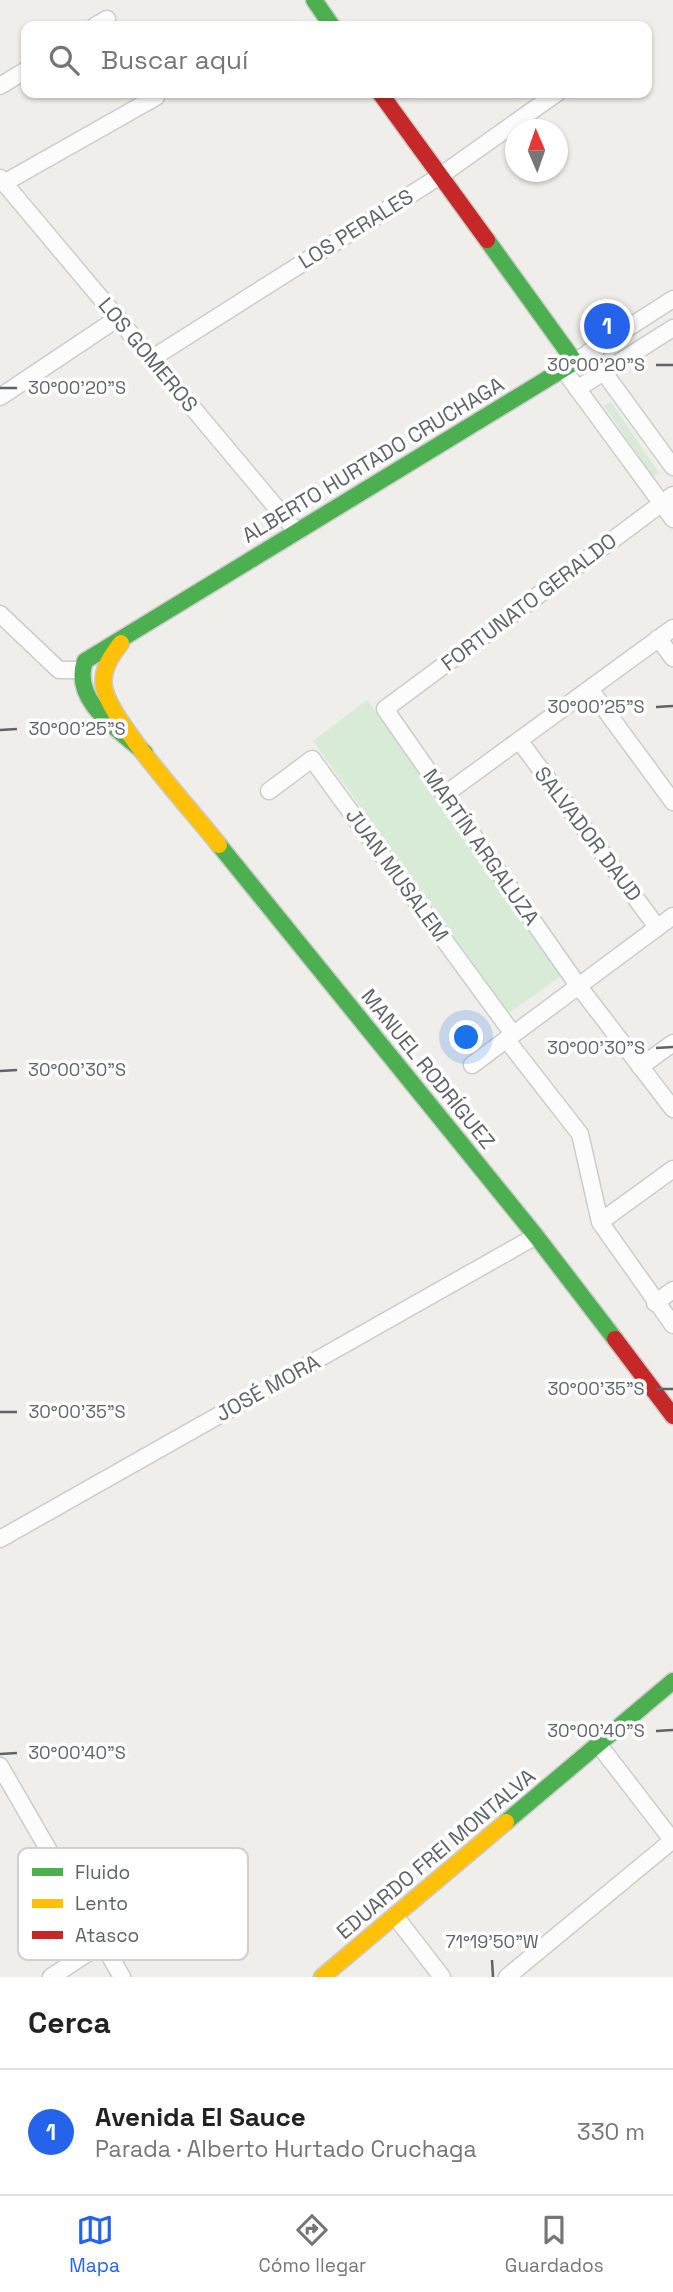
<!DOCTYPE html>
<html lang="es">
<meta charset="utf-8">
<style>
:root{--surface:#fff;--page:#f2f2f2;--text:#222;--muted:#767676;--line:#e0e0e0;--accent:#2563eb}
body{margin:0;font-family:"Space Grotesk",sans-serif;background:var(--page);color:var(--text)}
.compass{position:absolute;left:505px;top:119px;width:63px;height:63px;border-radius:50%;background:var(--surface);box-shadow:0 2px 5px #0004;rotate:358deg}
.you{position:absolute;left:467px;top:1038px;width:24px;height:24px;margin:-18px;border:5px solid #fff;border-radius:50%;background:#1a73e8;box-shadow:0 0 0 10px #1a73e833}
.badge{display:grid;place-items:center;width:46px;height:46px;border-radius:50%;background:var(--accent);color:#fff;font-size:23px;font-weight:700}
.pin{position:absolute;translate:-50% -50%;border:4px solid #fff;box-shadow:0 2px 7px #0006}
.list{margin:0;padding:0;list-style:none}
h2{display:flex;justify-content:space-between;align-items:center;height:91px;margin:0;padding:0 28px;font-size:30px}
h2 small{font-size:23px;font-weight:400;color:var(--muted)}
.list li{display:grid;grid-template-columns:46px 1fr auto;gap:21px;align-items:center;box-sizing:border-box;height:126px;padding:0 28px;border-top:2px solid var(--line)}
.list b{display:block;font-size:26px;white-space:nowrap}
.list p{margin:0;font-size:23px;white-space:nowrap;color:var(--muted)}
.list em{font-size:23px;font-style:normal;color:var(--muted)}
.icon{flex:none;width:38px;height:38px;fill:none;stroke:currentColor;stroke-width:2;stroke-linecap:round;stroke-linejoin:round}
.map{position:relative;flex:none;width:673px;height:1977px;overflow:hidden}
.search{position:absolute;background:var(--surface);box-shadow:0 2px 5px #0004;left:21px;right:21px;top:21px;height:77px;display:flex;align-items:center;gap:18px;box-sizing:border-box;padding:0 24px;border-radius:14px;color:var(--muted);font-size:26px}
.sheet{height:217px;background:var(--surface)}
nav{display:flex;justify-content:space-around;align-items:center;box-sizing:border-box;height:98px;border-top:2px solid var(--line);background:var(--surface);font-size:19px;color:var(--muted)}
nav a{display:grid;justify-items:center;gap:4px}
nav .on{color:var(--accent)}
.map>svg:first-child{display:block}
.green{fill:#d8ebd6}
.lines{fill:none;stroke-linecap:round;stroke-linejoin:round}
.street-casing{stroke:#cbcccc;stroke-width:19}
.fast-casing{stroke:#cacacb;stroke-width:19}
.slow-casing{stroke:#cacacb;stroke-width:19}
.jam-casing{stroke:#cacacb;stroke-width:19}
.street{stroke:#fdfcfc;stroke-width:16}
.fast{stroke:#4caf50;stroke-width:16}
.slow{stroke:#ffc107;stroke-width:16}
.jam{stroke:#c62828;stroke-width:16}
.ticks{fill:none;stroke:#5f6368;stroke-width:2.5}
.labels{text-anchor:middle;stroke-width:7;stroke-linejoin:round;paint-order:stroke}
.street-label{font-size:21px;fill:#5f6368;stroke:#fff}
.key{fill:#fff;stroke:#cfd0d2;stroke-width:2}
.key-label{font-size:19px;fill:#5f6368}
.ticks-label{font-size:18px;text-anchor:middle;fill:#5f6368;stroke:#fff;stroke-width:7;stroke-linejoin:round;paint-order:stroke}
</style>
<div class="map">
<svg width="673" height="1977" viewBox="0 0 673 1977">
<rect width="100%" height="100%" fill="#efeeea"/>
<path class="green" d="M611,402L659,473L653,477L604,406Z
M367,700L561,976L509,1013L313,741Z"/>
<g class="lines">
<g class="street-casing">
<path id="street" d="M95,26L107,19
M0,86L26,70
M0,178L296,531
M4,183L156,97
M589,352L673,467
M581,358L673,299
M151,359L440,176L557,93
M563,369L673,519
M577,389L673,328
M0,397L118,318
M673,495L385,709L577,984L673,1109
M0,614L59,670H80
M658,638L673,658
M590,689L673,802
M519,740L657,927
M269,791L312,759L513,1034
M444,795L673,628
M506,1039L580,1134L600,1222L673,1325
M472,1065L673,916
M640,1067L673,1043
M600,1222L673,1169
M655,1303L673,1290
M0,1539L536,1236
M599,1745L673,1841
M0,1766L122,1977
M395,1916L442,1977
M51,1977L103,1943
M507,1977L673,1840"/>
</g>
<g class="fast-casing">
<path id="fast" d="M314,0L332,26
M145,753C119,730 71,701 85,661L575,362L487,240
M219,845L536,1236L615,1339
M506,1822L673,1681"/>
</g>
<g class="slow-casing">
<path id="slow" d="M121,643C111,656 101,670 104,687C109,720 195,814 219,845
M322,1977L506,1822"/>
</g>
<g class="jam-casing">
<path id="jam" d="M380,93L487,240
M615,1339L673,1416"/>
</g>
<use href="#street" class="street"/>
<use href="#fast" class="fast"/>
<use href="#slow" class="slow"/>
<use href="#jam" class="jam"/>
</g>
<path class="ticks" d="M656,365H673M0,388H17M656,707L673,706M0,730L17,729M656,1048L673,1047M0,1071L17,1070M656,1389H673M0,1412H17M656,1731L673,1730M0,1754L17,1753M492,1960L493,1977"/>
<g class="labels">
<g class="street-label">
<text transform="translate(356 229) rotate(-32)" y="7">LOS PERALES</text>
<text transform="translate(148 355) rotate(50)" y="7">LOS GOMEROS</text>
<text transform="translate(373 460) rotate(-31)" y="7">ALBERTO HURTADO CRUCHAGA</text>
<text transform="translate(529 602) rotate(-37)" y="7">FORTUNATO GERALDO</text>
<text transform="translate(588 834) rotate(53)" y="7">SALVADOR DAUD</text>
<text transform="translate(481 847) rotate(55)" y="7">MARTÍN ARGALUZA</text>
<text transform="translate(397 875) rotate(54)" y="7">JUAN MUSALEM</text>
<text transform="translate(428 1069) rotate(51)" y="7">MANUEL RODRÍGUEZ</text>
<text transform="translate(268 1388) rotate(-29)" y="7">JOSÉ MORA</text>
<text transform="translate(436 1854) rotate(-40)" y="7">EDUARDO FREI MONTALVA</text>
</g>
</g>
<rect x="18" y="1848" width="230" height="112" rx="10" class="key"/>
<rect x="32" y="1868" width="31" height="8" fill="#4caf50"/>
<rect x="32" y="1899" width="31" height="9" fill="#ffc107"/>
<rect x="32" y="1931" width="31" height="8" fill="#c62828"/>
<g class="key-label">
<text x="75" y="1879">Fluido</text>
<text x="75" y="1910">Lento</text>
<text x="75" y="1942">Atasco</text>
</g>
<g class="ticks-label">
<text x="596" y="371">30°00'20"S</text>
<text x="77" y="394">30°00'20"S</text>
<text x="596" y="713">30°00'25"S</text>
<text x="77" y="735">30°00'25"S</text>
<text x="596" y="1054">30°00'30"S</text>
<text x="77" y="1076">30°00'30"S</text>
<text x="596" y="1395">30°00'35"S</text>
<text x="77" y="1418">30°00'35"S</text>
<text x="596" y="1737">30°00'40"S</text>
<text x="77" y="1759">30°00'40"S</text>
<text x="492" y="1948">71°19'50"W</text>
</g>
</svg>
<svg class="compass" viewBox="-18 -18 36 36"><path d="M0-13l5 13h-10z" fill="#e53935"/><path d="M0 13l5-13h-10z" fill="#767676"/></svg>
<div class="you"></div>
<div class="pin badge" style="left:607px;top:326px">1</div>
<div class="search"><svg class="icon" aria-label="search" viewBox="0 0 24 24"><circle cx="10" cy="10" r="6"/><path d="M15 15l6 6"/></svg>Buscar aquí</div>
</div>
<section class="sheet">
<h2>Cerca<small></small></h2>
<ul class="list">
<li><span class="badge">1</span><div><b>Avenida El Sauce</b><p>Parada · Alberto Hurtado Cruchaga</p></div><em>330 m</em></li>
</ul>
</section>
<nav>
<a class="on"><svg class="icon" aria-label="map" viewBox="0 0 24 24"><path d="M3 6l6-2 6 2 6-2v14l-6 2-6-2-6 2zM9 4v14M15 6v14"/></svg>Mapa</a>
<a><svg class="icon" aria-label="directions" viewBox="0 0 24 24"><path d="M12 3l9 9-9 9-9-9zM9 14v-3h6M13 9l2 2-2 2"/></svg>Cómo llegar</a>
<a><svg class="icon" aria-label="saved" viewBox="0 0 24 24"><path d="M7 4h10v16l-5-4-5 4z"/></svg>Guardados</a>
</nav>
